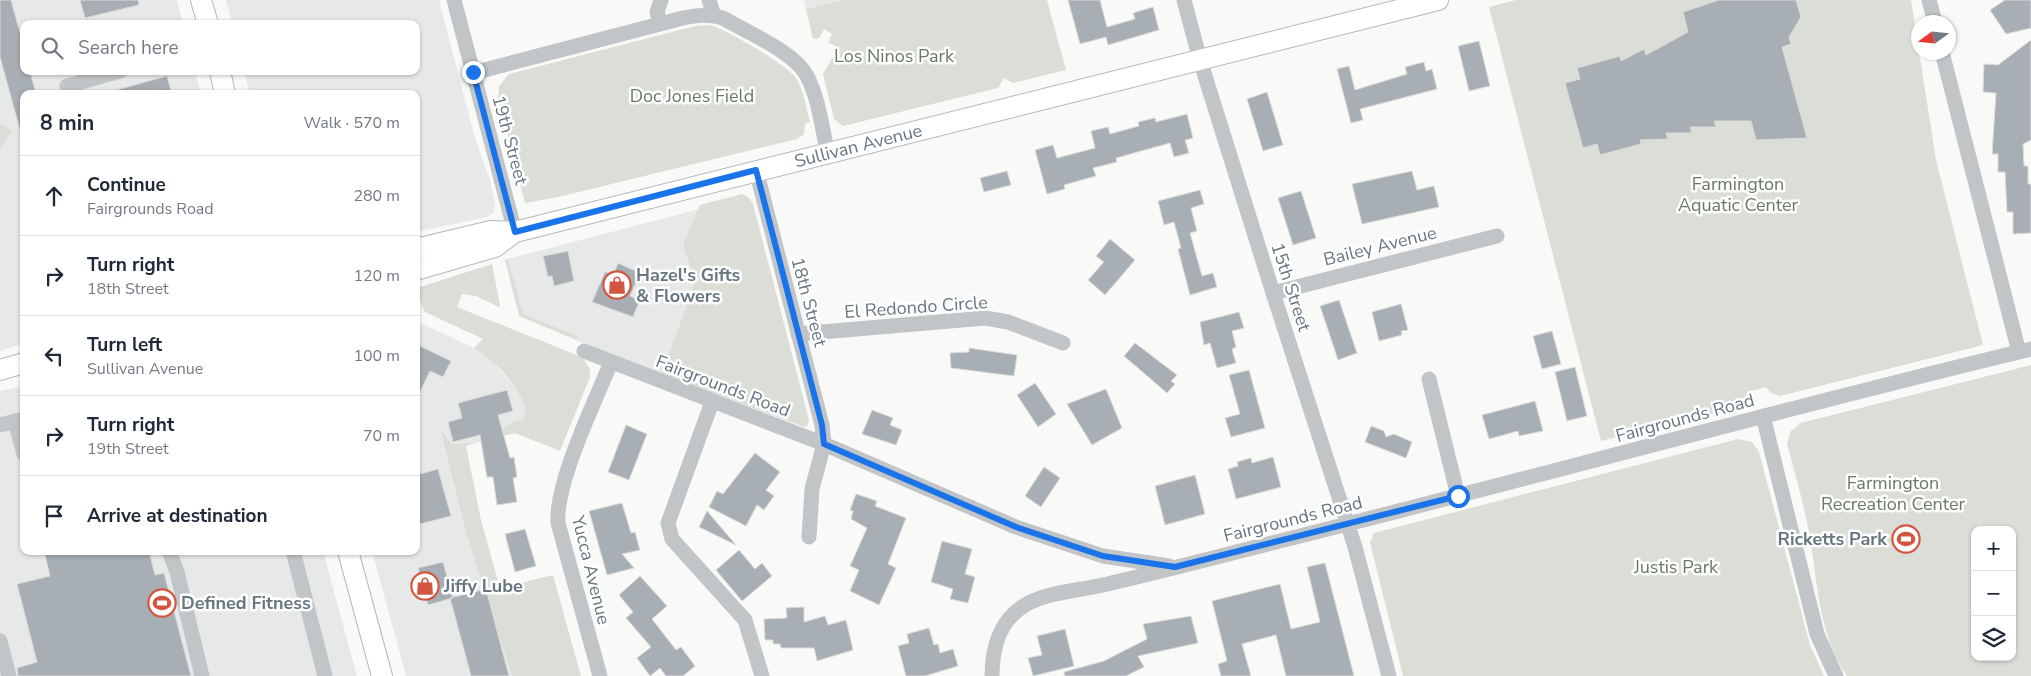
<!DOCTYPE html>
<meta charset="utf-8">
<style>
:root{--surface:#fff;--page:#f2f2f3;--text:#1f2937;--muted:#747a83;--line:#e0e1e3}
body{margin:0;font-family:"Nunito Sans",sans-serif;background:var(--page);color:var(--text)}
.controls{position:absolute;right:15px;bottom:15px;display:grid;overflow:hidden;border-radius:10px;box-shadow:0 1px 4px #0004}
.controls button{width:45px;height:45px;display:grid;place-items:center;padding:0;border:0;border-bottom:1px solid var(--line);background:var(--surface);color:var(--text);font:25px sans-serif}
.compass{position:absolute;left:1911px;top:15px;width:45px;height:45px;border-radius:50%;background:var(--surface);box-shadow:0 1px 4px #0004;rotate:255deg}
.stop{position:absolute;width:15px;height:15px;margin:-11px;border:4px solid #1a73e8;border-radius:50%;background:#fff}
.stop.end{background:#1a73e8;border-color:#fff;box-shadow:0 1px 5px #0008}
.list{margin:0;padding:0;list-style:none}
h2{display:flex;justify-content:space-between;align-items:center;height:65px;margin:0;padding:0 20px;font-size:21px}
h2 small{font-size:16px;font-weight:400;color:var(--muted)}
.list li{display:grid;grid-template-columns:32px 1fr auto;gap:15px;align-items:center;box-sizing:border-box;height:80px;padding:0 20px;border-top:1px solid var(--line)}
.list b{display:block;font-size:19px;white-space:nowrap}
.list p{margin:0;font-size:16px;white-space:nowrap;color:var(--muted)}
.list em{font-size:16px;font-style:normal;color:var(--muted)}
.icon{flex:none;width:28px;height:28px;fill:none;stroke:currentColor;stroke-width:2;stroke-linecap:round;stroke-linejoin:round}
.map{position:relative;flex:none;width:2031px;height:676px;overflow:hidden}
.search{position:absolute;background:var(--surface);box-shadow:0 1px 4px #0004;left:20px;top:20px;width:400px;height:55px;display:flex;align-items:center;gap:12px;box-sizing:border-box;padding:0 18px;border-radius:10px;color:var(--muted);font-size:19px}
.panel{position:absolute;background:var(--surface);box-shadow:0 1px 4px #0004;left:20px;top:90px;width:400px;height:465px;border-radius:10px}
.map>svg:first-child{display:block}
.built{fill:#e7e9e8}
.green{fill:#daded7;fill-rule:evenodd}
.building{fill:#a7afb4;stroke:#dbdbda}
.lines{fill:none;stroke-linecap:round;stroke-linejoin:round}
.major-casing{stroke:#b3b8bb;stroke-width:22}
.minor{stroke:#c1c5c8;stroke-width:15}
.major{stroke:#fff;stroke-width:20}
.route{stroke:#1a73e8;stroke-width:6}
.labels{text-anchor:middle;stroke-width:5;stroke-linejoin:round;paint-order:stroke}
.park-label{font-size:18px;fill:#6a7866;stroke:#fff}
.street-label{font-size:18px;fill:#67777f;stroke:#fff}
.poi-label{font-size:18px;font-weight:bold;fill:#67777f;stroke:#fff;text-anchor:start}
</style>
<div class="map">
<svg width="2031" height="676" viewBox="0 0 2031 676">
<rect width="100%" height="100%" fill="#f9f9f8"/>
<path class="built" d="M0,0H177L183,24H24V71H195L201,94H24V343L0,351V149L13,131L0,123Z
M226,0H439L475,138L490,180L495,204L494,212L488,217L416,232V94H250L244,71H416V24H232Z
M804,0H841L806,9Z
M699,209L683,245L695,281L662,374L576,340L578,336L523,314L508,259Z
M416,321L474,348L491,360L520,393L527,408L523,419L511,423L487,440L475,443L452,444L440,430L467,536L512,676H406L372,551H416Z
M24,386V551H323L357,676H0V391Z"/>
<path class="green" d="M841,0H1047L1066,70L1013,83L1004,78L998,88L843,126L834,119L823,74L838,48L828,42L832,34L824,29L819,38L813,39L806,9Z
M1516,0H1911L1936,160L1983,345L1780,396L1771,393L1766,387L1747,392L1746,399L1739,407L1601,441L1489,7Z
M710,25C726,29 787,65 796,78C804,90 806,108 810,122L805,124L804,134L797,139L558,197L525,203L498,98L499,86L509,74L695,26Z
M0,123L13,131L0,149Z
M742,194L748,197L753,204L809,420L807,426L804,427L662,374L695,281L683,245L700,205Z
M508,259L523,314L578,336L576,340L519,316L505,260Z
M492,264L500,305L499,307L476,296L462,294L457,307L582,357L590,369V377L560,451L515,433L487,440L511,423L523,419L526,408C515,382 497,363 474,348L483,339L425,312L420,301V287Z
M2031,365V676H1847C1818,634 1818,582 1809,533C1804,504 1795,474 1787,444L1790,432L1801,423ZM1975,530H2012V657H1975Z
M440,429L452,444L475,443L466,446L481,520L500,588L553,575L581,676H512L467,536Z
M1738,439L1752,442L1759,452L1810,645L1824,676H1403L1370,542L1374,533Z"/>
<path class="building" d="M0,0H11L24,47V71H30L36,94H24V129L20,130L0,57Z
M80,0H138L139,5L85,18Z
M1068,0H1100L1107,27L1135,19L1133,13L1153,7L1159,30L1108,45L1106,37L1080,44Z
M1719,0H1796L1801,17L1789,37L1791,44L1782,47L1807,138L1756,140L1751,121H1714L1716,127H1690L1692,133H1666L1668,139L1640,140L1641,144L1600,155L1597,144L1583,148L1565,83L1580,79L1577,68L1620,56L1621,61L1644,49L1646,55L1688,32L1683,12Z
M2005,0H2031V28L2006,34L1990,10Z
M2031,40V140L2023,144L2024,166H2028V184H2031V233L2013,234V212H2007L2005,172H1998V154H1992L1996,93L1983,92L1984,64L1998,65Z
M1479,41L1490,86L1469,91L1458,46Z
M1424,62L1426,71L1432,69L1437,89L1360,109L1363,120L1351,123L1337,69L1349,66L1355,90L1407,74L1405,67Z
M167,76L172,94H116V90Z
M1267,92L1283,145L1263,151L1247,99Z
M1187,114L1193,138L1185,140L1189,153L1174,157L1170,143L1116,158L1117,162L1093,168L1096,176L1064,185L1065,189L1047,194L1035,150L1053,145L1057,158L1095,148L1091,131L1108,127L1110,134L1139,126L1138,122L1155,118L1156,122Z
M1007,171L1011,185L984,192L980,178Z
M1412,171L1417,190L1434,186L1439,207L1362,224L1352,184Z
M1200,190L1204,204L1191,208L1197,231L1190,233L1202,276L1213,273L1217,287L1190,295L1178,249L1181,248L1174,222L1164,225L1158,201Z
M1301,191L1316,238L1293,245L1278,198Z
M1110,239L1135,260L1105,295L1088,280L1104,262L1096,256Z
M568,251L574,281L554,286L552,276L548,277L543,256Z
M618,263L640,273L630,296L640,300L633,317L592,302L605,272L614,273Z
M1339,300L1357,353L1338,360L1320,306Z
M1401,304L1408,330L1401,331L1402,335L1379,341L1372,312Z
M1239,312L1244,328L1232,331L1236,347L1232,349L1236,363L1217,368L1210,343L1204,345L1200,322Z
M1552,331L1561,364L1542,369L1533,336Z
M1135,343L1177,375L1171,381L1175,384L1167,393L1124,356Z
M416,344L451,361L443,377L430,371L416,400Z
M969,348L1017,355L1014,376L951,368L950,353L969,352Z
M1575,367L1587,416L1567,421L1555,372Z
M1249,370L1265,428L1231,437L1225,418L1240,414L1229,375Z
M1035,383L1056,414L1038,427L1017,395Z
M1106,389L1122,428L1092,445L1067,404Z
M507,390L513,411L498,415L510,458L514,457L517,477L513,478L517,502L497,505L493,477H487L480,435L453,442L448,422L462,418L458,403Z
M1535,401L1543,431L1519,436L1518,431L1489,439L1482,415Z
M872,410L893,418L890,425L902,430L896,445L862,434Z
M626,425L647,434L629,480L608,472Z
M1371,426L1384,431L1386,437L1394,434L1412,442L1406,458L1365,442Z
M755,453L780,472L766,490L774,496L764,510L757,505L746,526L709,507L717,491L723,494Z
M1273,457L1281,487L1236,499L1228,469L1238,466L1237,462L1251,458L1252,463Z
M1044,467L1060,478L1041,507L1025,496Z
M438,469L451,516L416,525V475Z
M1195,475L1205,514L1165,525L1155,486Z
M856,494L877,501L875,506L906,518L888,564L896,568L879,605L850,591L859,570L850,566L867,528L851,519L853,511L850,510Z
M622,503L631,533L635,532L640,550L622,554L634,568L607,575L589,511Z
M707,511L736,545L699,527Z
M525,529L536,566L515,572L505,534Z
M942,541L972,549L965,574L975,577L968,603L950,599L953,589L931,582Z
M739,550L755,569L762,563L772,576L742,601L716,570Z
M44,551H149L155,575L164,573L191,676H18L17,668L37,662L17,584L50,576Z
M443,562L453,598L428,605L418,568Z
M1325,563L1354,676H1286L1276,635L1242,644L1251,676H1221L1218,664L1227,661L1212,601L1280,584L1291,629L1320,622L1307,567Z
M640,576L667,606L652,619L676,650L681,647L695,666L683,676H666L660,668L650,676L637,658L651,647L626,618L633,612L619,595Z
M486,589L509,676H471L450,598Z
M804,607V622L825,616L828,625L846,620L853,650L817,661L814,648H781L780,644H773V640H765L764,619L787,618L786,608Z
M1191,616L1198,643L1138,656L1144,667L1126,676H1065L1064,672L1104,661L1147,639L1143,624Z
M929,628L934,645L938,644L940,653L953,649L958,666L925,676H906L898,646L909,643L907,634Z
M1065,629L1074,666L1033,676L1028,658L1042,655L1037,636Z"/>
<g class="lines">
<g class="major-casing">
<g id="major">
<path d="M201,0L208,24"/>
<path d="M220,71L225,94"/>
<path id="s1" d="M416,249L491,231L515,232L1438,0"/>
<path d="M416,270L495,247L515,232"/>
<path d="M0,370L24,363"/>
<path d="M348,551L382,676"/>
</g>
</g>
<path class="minor" d="M454,0L515,232
M709,0L714,16
M1184,0L1200,60L1273,293L1355,547L1389,676
M1929,0L1935,22
M660,24L657,12L661,0
M1942,52L2019,352
M473,73L683,18C697,15 708,14 723,18C746,32 795,52 807,76C819,99 822,129 828,154
M67,86L120,71
M756,170L822,425L824,444L812,489L809,537
M1273,293L1497,236
M798,334L985,318L1008,322L1063,343
M584,351L824,444L1016,527L1103,556L1169,566
M1429,379L1458,496
M712,402L668,523L672,539L745,620L762,676
M1763,416L1817,634L1836,676
M15,421L24,454
M0,425L24,419
M169,551L177,572L202,676
M293,551L325,676
M0,641L9,676
M600,676L558,523C555,483 595,402 611,362
M992,676C992,650 999,622 1022,607C1045,592 1077,591 1103,585C1164,571 1224,555 1284,540C1533,478 1781,409 2031,349"/>
<use href="#major" class="major"/>
</g>
<g class="lines">
<path class="route" d="M473,72L515,232L756,170L822,425L824,444L1016,527L1103,556L1175,567L1458,496"/>
</g>
<defs>
<g id="shop-ring" transform="scale(1.4375)"><circle r="9.5" fill="#fff" stroke="#d2563f" stroke-width="1.5"/><path d="M-5-2.5h2.3a2.7 3.5 0 0 1 5.4 0H5L5.5 6h-11ZM-1.5-2.5h3a1.5 2.3 0 0 0-3 0Z" fill="#d2563f"/></g>
<g id="stadium-ring" transform="scale(1.4375)"><circle r="9.5" fill="#fff" stroke="#d2563f" stroke-width="1.5"/><path d="M0-5a6.5 5 0 1 0 0 10a6.5 5 0 1 0 0-10ZM-3.5-1.8h7v3.6h-7Z" fill="#d2563f"/></g>
</defs>
<g fill-rule="evenodd">
<use href="#shop-ring" x="617" y="285"/>
<use href="#stadium-ring" x="1906" y="539"/>
<use href="#shop-ring" x="425" y="586"/>
<use href="#stadium-ring" x="162" y="603"/>
</g>
<g class="labels">
<g class="park-label">
<text x="894" y="62">Los Ninos Park</text>
<text x="692" y="102">Doc Jones Field</text>
<text x="1738" y="190">Farmington<tspan x="1738" dy="21">Aquatic Center</tspan></text>
<text x="1893" y="489">Farmington<tspan x="1893" dy="21">Recreation Center</tspan></text>
<text x="1676" y="573">Justis Park</text>
</g>
<g class="street-label">
<text transform="translate(510 140) rotate(75)" y="6">19th Street</text>
<text dy="6" stroke="none"><textPath href="#s1" startOffset="455">Sullivan Avenue</textPath></text>
<text transform="translate(1380 246) rotate(-14)" y="6">Bailey Avenue</text>
<text transform="translate(1291 287) rotate(72)" y="6">15th Street</text>
<text transform="translate(809 302) rotate(75)" y="6">18th Street</text>
<text transform="translate(916 307) rotate(-4)" y="6">El Redondo Circle</text>
<text transform="translate(723 386) rotate(21)" y="6">Fairgrounds Road</text>
<text transform="translate(1685 418) rotate(-15)" y="6">Fairgrounds Road</text>
<text transform="translate(1293 519) rotate(-14)" y="6">Fairgrounds Road</text>
<text transform="translate(591 570) rotate(76)" y="6">Yucca Avenue</text>
</g>
<g class="poi-label">
<text x="636" y="281">Hazel's Gifts<tspan x="636" dy="21">&amp; Flowers</tspan></text>
<text x="1887" y="545" text-anchor="end">Ricketts Park</text>
<text x="444" y="592">Jiffy Lube</text>
<text x="181" y="609">Defined Fitness</text>
</g>
</g>
</svg>
<div class="controls">
<button>+</button>
<button>−</button>
<button><svg class="icon" aria-label="layers" viewBox="0 0 24 24"><path d="M12 4l9 5-9 5-9-5zM3 14l9 5 9-5"/></svg></button>
</div>
<svg class="compass" viewBox="-18 -18 36 36"><path d="M0-13l5 13h-10z" fill="#e53935"/><path d="M0 13l5-13h-10z" fill="#747a83"/></svg>
<div class="stop" style="left:1458px;top:496px"></div>
<div class="stop end" style="left:473px;top:72px"></div>
<div class="search"><svg class="icon" aria-label="search" viewBox="0 0 24 24"><circle cx="10" cy="10" r="6"/><path d="M15 15l6 6"/></svg>Search here</div>
<section class="panel">
<h2>8 min<small>Walk · 570 m</small></h2>
<ul class="list">
<li><svg class="icon" aria-label="ahead" viewBox="0 0 24 24"><path d="M12 20V5M6 11l6-6 6 6"/></svg><div><b>Continue</b><p>Fairgrounds Road</p></div><em>280 m</em></li>
<li><svg class="icon" aria-label="right" viewBox="0 0 24 24"><path d="M7 20v-9h11M14 6l5 5-5 5"/></svg><div><b>Turn right</b><p>18th Street</p></div><em>120 m</em></li>
<li><svg class="icon" aria-label="left" viewBox="0 0 24 24"><path d="M17 20v-9H6M10 6l-5 5 5 5"/></svg><div><b>Turn left</b><p>Sullivan Avenue</p></div><em>100 m</em></li>
<li><svg class="icon" aria-label="right" viewBox="0 0 24 24"><path d="M7 20v-9h11M14 6l5 5-5 5"/></svg><div><b>Turn right</b><p>19th Street</p></div><em>70 m</em></li>
<li><svg class="icon" aria-label="arrive" viewBox="0 0 24 24"><path d="M6 21V4h12l-3 4 3 4H6"/></svg><div><b>Arrive at destination</b></div></li>
</ul>
</section>
</div>
